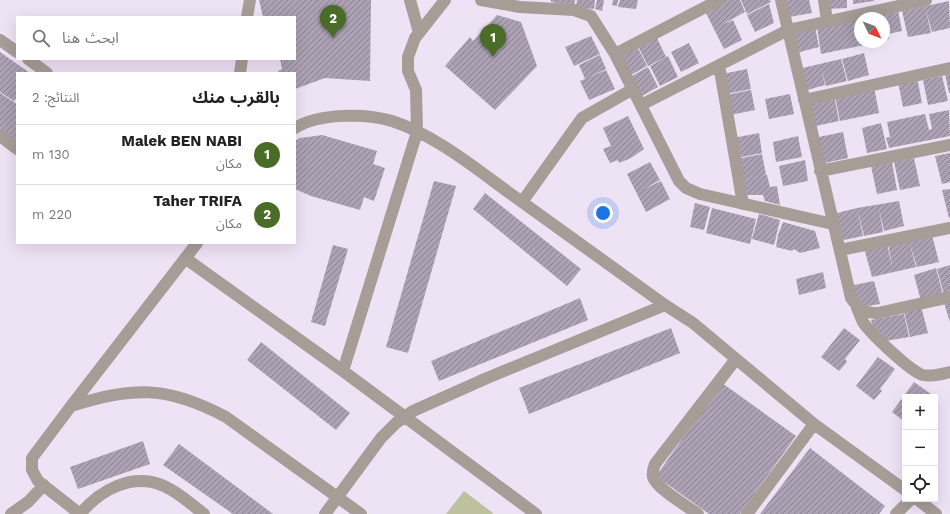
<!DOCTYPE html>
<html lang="ar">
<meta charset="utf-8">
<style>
:root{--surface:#fff;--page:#f6f6f6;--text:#222;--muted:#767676;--line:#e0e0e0;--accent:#496d27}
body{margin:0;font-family:"Work Sans","Noto Sans Arabic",sans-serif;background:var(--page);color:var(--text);direction:rtl}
.controls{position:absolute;right:12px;bottom:12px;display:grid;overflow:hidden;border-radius:0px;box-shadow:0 4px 16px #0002}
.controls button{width:36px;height:36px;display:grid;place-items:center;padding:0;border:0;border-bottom:1px solid var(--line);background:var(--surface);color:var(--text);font:20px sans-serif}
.compass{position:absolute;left:854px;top:12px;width:36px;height:36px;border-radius:50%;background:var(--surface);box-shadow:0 4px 16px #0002;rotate:133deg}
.you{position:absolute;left:603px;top:213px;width:14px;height:14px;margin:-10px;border:3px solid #fff;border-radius:50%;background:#1a73e8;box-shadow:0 0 0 6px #1a73e833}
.badge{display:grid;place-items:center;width:26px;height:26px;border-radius:50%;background:var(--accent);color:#fff;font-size:13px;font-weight:700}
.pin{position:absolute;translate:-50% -33px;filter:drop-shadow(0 1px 2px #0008)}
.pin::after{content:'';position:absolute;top:21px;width:14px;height:12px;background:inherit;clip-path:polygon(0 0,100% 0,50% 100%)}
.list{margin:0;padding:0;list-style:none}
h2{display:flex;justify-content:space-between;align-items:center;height:52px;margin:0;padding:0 16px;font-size:17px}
h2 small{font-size:13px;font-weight:400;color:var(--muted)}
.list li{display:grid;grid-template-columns:26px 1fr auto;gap:12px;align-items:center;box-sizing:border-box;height:60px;padding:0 16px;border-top:1px solid var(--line)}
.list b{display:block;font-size:15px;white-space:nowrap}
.list p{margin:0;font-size:13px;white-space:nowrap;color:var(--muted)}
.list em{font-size:13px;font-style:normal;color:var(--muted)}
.icon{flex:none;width:22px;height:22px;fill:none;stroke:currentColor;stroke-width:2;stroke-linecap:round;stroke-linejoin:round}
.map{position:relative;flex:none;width:950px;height:514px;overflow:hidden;direction:ltr}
.search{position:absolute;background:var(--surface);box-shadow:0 4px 16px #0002;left:16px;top:16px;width:280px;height:44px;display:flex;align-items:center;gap:10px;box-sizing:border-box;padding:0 14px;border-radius:0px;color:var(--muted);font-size:15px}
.panel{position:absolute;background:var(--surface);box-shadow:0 4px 16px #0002;left:16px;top:72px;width:280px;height:172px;border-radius:0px;direction:rtl}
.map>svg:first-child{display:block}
.park{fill:#bdc19e}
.building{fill:url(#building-hatch)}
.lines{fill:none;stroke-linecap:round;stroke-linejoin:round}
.minor{stroke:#a69d97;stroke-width:12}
</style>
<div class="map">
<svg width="950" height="514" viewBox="0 0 950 514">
<defs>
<pattern id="building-hatch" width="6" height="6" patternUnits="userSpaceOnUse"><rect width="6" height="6" fill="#ada2b4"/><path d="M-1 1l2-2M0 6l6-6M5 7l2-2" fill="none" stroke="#8c8392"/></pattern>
</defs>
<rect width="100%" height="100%" fill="#eee2f5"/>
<path class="park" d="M464,491L493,513L492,514H446Z"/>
<path class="building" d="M259,0H371L370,81L325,78L295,89V73H279L278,71L282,69L280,59H295V17H263Z
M551,0H575L574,6L551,2Z
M577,0H595L594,9L576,7Z
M597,0H604L602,11L595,9Z
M613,0H618L617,6L612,5Z
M620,0H638L636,9L618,7Z
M722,0H740L745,12L723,24L733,20L742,40L724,49L704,9Z
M741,0H770L771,2L747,14Z
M784,0H809L812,13L789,17Z
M827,0H847V8L827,9Z
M853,0H874V1L853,4Z
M949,1L950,28L932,32L926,10L931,33L908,37L902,11Z
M769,4L774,23L755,32L747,15Z
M898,10L902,31L888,34L889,39L884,40V18H862Z
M497,15L521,22L537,66L495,110L445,66L470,37L473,41Z
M860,17V42L874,43L821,54L817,27Z
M815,27L819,47L796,53L790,32Z
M591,36L600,54L574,66L565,47Z
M656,36L666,57L648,66L638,46Z
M689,43L699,63L681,72L671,52Z
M637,46L647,66L629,76L619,56Z
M0,52L30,73H17V97L14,101L0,92Z
M864,53L869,75L848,81L842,59Z
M600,55L606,69L585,79L579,65Z
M668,56L678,77L660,86L650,66Z
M841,59L847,81L826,86L821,68L825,85L804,91L798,69Z
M648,67L658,87L640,97L630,77Z
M747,69L751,89L726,94L722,74Z
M606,70L615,89L589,100L580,81Z
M950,73V93H949L945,74Z
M942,76L948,101L928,105L923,80Z
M917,77L922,103L903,107L898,82Z
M874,87L879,113L840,121L835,96Z
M751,90L755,110L730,115L726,95Z
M0,93L17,104V144L0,132Z
M790,94L794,114L769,119L765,99Z
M834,95L839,121L811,127L806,101Z
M949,110L950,136L889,148L886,138L890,137L887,122L925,114L929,130L932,129L929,114Z
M628,116L644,149L631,158L619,163L618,160L610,163L603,149L611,146L603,128Z
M881,123L887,149L867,153L862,128Z
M843,132L848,158L820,164L814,138Z
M759,133L762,153L737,158L733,138Z
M322,135L377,151L373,164L385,168L374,201L364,197L360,210L311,196L295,189V141L300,138Z
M798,136L802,157L776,162L773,142Z
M950,153V182L942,184L935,156Z
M762,154L766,175L741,180L737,159Z
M914,158L920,186L900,190L894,162Z
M805,160L808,181L783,186L779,166Z
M650,162L660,180L644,189L661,181L670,199L646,212L627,174Z
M892,162L897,190L877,194L871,166Z
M767,175L770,187L777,186L780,205L765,201L763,195H747L742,180Z
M434,181L456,186L408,353L386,347Z
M950,189V218H949L942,190Z
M485,193L581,269L567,286L473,209Z
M899,201L904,226L884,231L879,208L883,232L864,236L857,208Z
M695,203L710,207L704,230L690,227Z
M712,208L756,219L750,244L706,233Z
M857,208L863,236L839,241L833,214Z
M759,214L780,220L774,245L752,239Z
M783,222L815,231L820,248L800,253L794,249L792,251L776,247L778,235Z
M932,235L939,262L917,267L909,241Z
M909,241L916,267L872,277L864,248L887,244L893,270L888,244Z
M333,245L348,249L325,326L311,322Z
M950,265V294L944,295L937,269Z
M936,268L943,295L921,301L914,275Z
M823,272L826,288L799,295L796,279Z
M874,281L880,304L862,307L849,286Z
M580,298L588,320L439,381L431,361Z
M950,301V322L944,303Z
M921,306L928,333L910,337L904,311Z
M904,314L909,337L885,341L874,332L871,320Z
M671,328L680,353L529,414L519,388Z
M844,328L860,340L845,359L847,362L839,371L821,357Z
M261,342L350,413L336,430L247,360Z
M878,357L895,369L880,389L882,391L874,400L856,386Z
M914,382L931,394L929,397H905V422L892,412Z
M722,383L796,436L740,514H709L656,476Z
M143,441L150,464L78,489L70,467Z
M179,444L273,514H233L163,465Z
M810,448L885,506L879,514H760Z"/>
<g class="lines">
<path class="minor" d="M410,0L419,33
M481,0L520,7L574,10L591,16L615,54
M719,0L615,54L679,181L686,188L700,194L833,224
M781,0L851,298C859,310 865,313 878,313L950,297
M824,0L827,21
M247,17L250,0
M0,40L17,52
M28,59L47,73
M719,65L743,204
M240,73L242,59
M804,100L950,68
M641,105L788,30L926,0
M295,128C319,113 366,113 392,121C435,135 475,168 511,194C562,231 613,268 665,305L693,323L814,424L905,490
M0,136L17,149
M820,171L950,145
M522,202L582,118L633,89
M840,250L950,228
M185,258L343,371L536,514
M857,308C859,312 861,318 863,322C870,333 911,372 923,375C932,377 941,374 950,372
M343,371L417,132L416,90L408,71V57L415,38L445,0
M71,406C134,387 166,385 226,417L361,514
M917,499L936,514
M11,514L28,502L44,485
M80,514L38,481L32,470V458L71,406L197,243
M80,514C100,490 132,472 164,486C178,492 191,504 204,514
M325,514L381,438L396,423L413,411L487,378L665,305
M698,514C687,506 657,489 653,477C652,472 653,469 655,464L736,359
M747,514L814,424
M896,514L911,499"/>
</g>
</svg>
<div class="controls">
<button>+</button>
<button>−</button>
<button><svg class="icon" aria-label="locate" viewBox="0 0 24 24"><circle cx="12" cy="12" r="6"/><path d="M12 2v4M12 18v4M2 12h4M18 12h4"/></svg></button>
</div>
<svg class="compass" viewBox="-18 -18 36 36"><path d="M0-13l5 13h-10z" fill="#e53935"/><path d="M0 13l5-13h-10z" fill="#767676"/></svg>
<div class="you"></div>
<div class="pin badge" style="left:493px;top:57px">1</div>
<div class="pin badge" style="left:333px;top:38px">2</div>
<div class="search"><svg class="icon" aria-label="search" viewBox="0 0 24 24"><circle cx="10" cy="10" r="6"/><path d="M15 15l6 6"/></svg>ابحث هنا</div>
<section class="panel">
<h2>بالقرب منك<small>النتائج: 2</small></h2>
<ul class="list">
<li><span class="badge">1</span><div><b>Malek BEN NABI</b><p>مكان</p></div><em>130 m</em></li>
<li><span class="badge">2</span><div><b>Taher TRIFA</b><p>مكان</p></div><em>220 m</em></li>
</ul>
</section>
</div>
